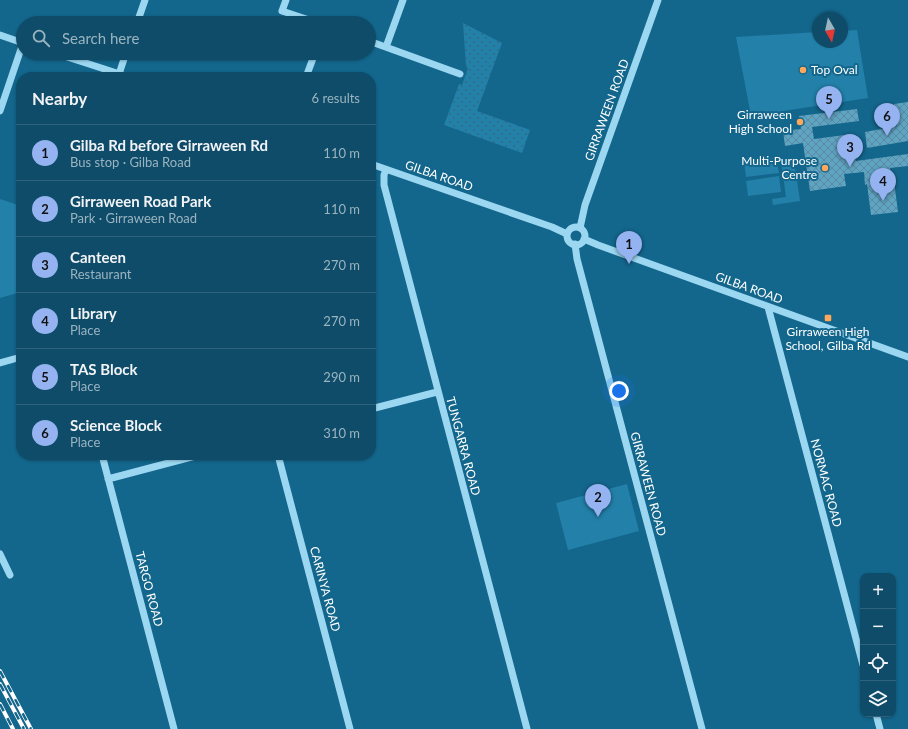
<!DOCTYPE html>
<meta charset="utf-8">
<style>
:root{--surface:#0e4c69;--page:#1c5671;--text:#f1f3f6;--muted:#9bb4c0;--line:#2e637d;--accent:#95b2f1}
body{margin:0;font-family:Lato,sans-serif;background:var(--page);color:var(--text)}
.controls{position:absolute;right:12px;bottom:12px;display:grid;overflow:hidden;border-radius:8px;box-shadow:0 1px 3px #0004}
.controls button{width:36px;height:36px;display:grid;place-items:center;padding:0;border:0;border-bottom:1px solid var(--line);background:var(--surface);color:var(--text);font:20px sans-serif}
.compass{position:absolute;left:812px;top:12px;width:36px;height:36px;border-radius:50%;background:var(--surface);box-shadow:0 1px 3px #0004;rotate:171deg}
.you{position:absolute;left:619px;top:391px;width:14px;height:14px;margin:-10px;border:3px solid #fff;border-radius:50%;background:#1a73e8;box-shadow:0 0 0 6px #1a73e833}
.badge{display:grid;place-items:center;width:26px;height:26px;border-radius:50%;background:var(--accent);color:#111;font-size:13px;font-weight:700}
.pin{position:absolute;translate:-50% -33px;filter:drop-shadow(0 1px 2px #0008)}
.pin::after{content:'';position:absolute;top:21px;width:14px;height:12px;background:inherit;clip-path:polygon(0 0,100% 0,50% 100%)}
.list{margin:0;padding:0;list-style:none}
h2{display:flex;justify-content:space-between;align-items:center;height:52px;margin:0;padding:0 16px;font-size:17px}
h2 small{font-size:13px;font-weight:400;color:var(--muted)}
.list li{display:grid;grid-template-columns:26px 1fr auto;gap:12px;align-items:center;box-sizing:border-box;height:56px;padding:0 16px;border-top:1px solid var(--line)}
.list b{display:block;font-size:15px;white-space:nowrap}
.list p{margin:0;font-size:13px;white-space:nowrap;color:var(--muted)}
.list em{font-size:13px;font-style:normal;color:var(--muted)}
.icon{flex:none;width:22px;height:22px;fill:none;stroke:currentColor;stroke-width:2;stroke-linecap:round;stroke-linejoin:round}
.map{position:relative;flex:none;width:908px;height:729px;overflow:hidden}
.search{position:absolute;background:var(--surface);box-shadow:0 1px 3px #0004;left:16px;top:16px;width:360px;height:44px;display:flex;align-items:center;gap:10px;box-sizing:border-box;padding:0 14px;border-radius:22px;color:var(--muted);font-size:15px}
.panel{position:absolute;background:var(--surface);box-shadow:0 1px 3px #0004;left:16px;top:72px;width:360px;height:388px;border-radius:16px}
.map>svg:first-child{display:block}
.grass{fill:url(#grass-dots)}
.green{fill:#2280a9}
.building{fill:url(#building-cross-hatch)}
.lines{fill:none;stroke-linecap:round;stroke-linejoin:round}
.minor{stroke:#9cd7f1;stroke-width:7}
.rail-casing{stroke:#fff;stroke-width:4}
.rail{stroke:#13668c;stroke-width:2.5;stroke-dasharray:8;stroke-linecap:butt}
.poi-dot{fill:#ffa85b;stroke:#13668c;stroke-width:1.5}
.labels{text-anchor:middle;stroke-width:4;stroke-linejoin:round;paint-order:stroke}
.poi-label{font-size:12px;fill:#fff;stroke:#13668c;text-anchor:end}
.street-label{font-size:12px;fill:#fff;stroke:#13668c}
</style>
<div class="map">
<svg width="908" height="729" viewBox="0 0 908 729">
<defs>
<pattern id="grass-dots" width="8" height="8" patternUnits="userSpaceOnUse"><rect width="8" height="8" fill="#2280a9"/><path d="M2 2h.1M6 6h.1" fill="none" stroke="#35697f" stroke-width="1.8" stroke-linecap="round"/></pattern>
<pattern id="building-cross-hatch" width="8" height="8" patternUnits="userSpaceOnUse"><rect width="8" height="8" fill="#5fa4c3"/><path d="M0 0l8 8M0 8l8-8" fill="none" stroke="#598a9f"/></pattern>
</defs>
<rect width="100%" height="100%" fill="#13668c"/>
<path class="grass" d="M463,23L502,43L477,111L530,130L522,153L444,125L459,84L462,85L468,68L466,67Z"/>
<path class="green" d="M857,30L868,98L751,116L736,37L818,32V42H842V31Z
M776,158L779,173L746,177L744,162Z
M794,160L800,201L773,205L772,199L786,197L781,161Z
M779,176L781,192L748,196L746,181Z
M0,199L21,206V292L0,298Z
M627,484L639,531L568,550L556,503Z"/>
<path class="building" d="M908,102V141L867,148L865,132L897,126L894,104Z
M857,109L859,121L812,127L814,139L852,134L856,161L908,154V166L890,168L892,181H894L898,212L871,215L867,184L865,185L864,172L844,174L846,186L810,191L803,143L785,146L783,131L801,129L799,116Z"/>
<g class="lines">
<path class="minor" d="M286,0L282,11L318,23
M137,23L145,0
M0,35L23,43
M369,41L460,74
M386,47L403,0
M55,53L129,77
M118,77L126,53
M306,77L315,53
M0,111L23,43
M371,164L552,227L567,234
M386,169L384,175V185L527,729
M567 236a9 9 0 1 1 18 0a9 9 0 1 1-18 0Z
M580,228L585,205L658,0
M584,239L598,245L908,357
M575,244L577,259L702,729
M768,307L863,665
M0,363L21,357
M371,409L437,392
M102,455L174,729
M278,455L350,729
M108,479L199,455
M0,554L10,575
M876,714L880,729"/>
<g class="rail-casing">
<path id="rail" d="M0,671L31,729
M0,684L24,729
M0,704L13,729"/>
</g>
<use href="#rail" class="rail"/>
</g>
<g class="poi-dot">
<circle cx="803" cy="70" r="4"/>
<circle cx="800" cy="122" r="4"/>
<circle cx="825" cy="168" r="4"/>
<rect x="824" y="314" width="8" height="8" rx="2"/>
</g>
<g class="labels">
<g class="poi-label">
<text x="811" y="74" text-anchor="start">Top Oval</text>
<text x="792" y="119">Girraween<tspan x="792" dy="14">High School</tspan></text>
<text x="817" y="165">Multi-Purpose<tspan x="817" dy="14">Centre</tspan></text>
<text x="828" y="336" text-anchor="middle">Girraween High<tspan x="828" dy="14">School, Gilba Rd</tspan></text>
</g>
<g class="street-label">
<text transform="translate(607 110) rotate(-70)" y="4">GIRRAWEEN ROAD</text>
<text transform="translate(439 176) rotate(19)" y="4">GILBA ROAD</text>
<text transform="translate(749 288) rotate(20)" y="4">GILBA ROAD</text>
<text transform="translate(463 446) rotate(75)" y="4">TUNGARRA ROAD</text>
<text transform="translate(826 483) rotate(75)" y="4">NORMAC ROAD</text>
<text transform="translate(648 484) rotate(75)" y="4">GIRRAWEEN ROAD</text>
<text transform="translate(149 589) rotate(75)" y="4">TARGO ROAD</text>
<text transform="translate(325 589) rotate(75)" y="4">CARINYA ROAD</text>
</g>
</g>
</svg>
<div class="controls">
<button>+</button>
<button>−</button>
<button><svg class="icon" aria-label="locate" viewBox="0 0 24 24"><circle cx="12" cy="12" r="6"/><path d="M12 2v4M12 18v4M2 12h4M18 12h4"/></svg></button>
<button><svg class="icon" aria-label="layers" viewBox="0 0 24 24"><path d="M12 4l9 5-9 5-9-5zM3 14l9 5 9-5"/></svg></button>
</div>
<svg class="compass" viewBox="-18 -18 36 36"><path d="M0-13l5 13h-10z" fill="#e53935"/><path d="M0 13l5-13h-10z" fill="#9bb4c0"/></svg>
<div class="you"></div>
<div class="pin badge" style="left:629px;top:264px">1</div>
<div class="pin badge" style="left:598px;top:517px">2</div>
<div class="pin badge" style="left:850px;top:167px">3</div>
<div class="pin badge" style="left:883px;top:201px">4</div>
<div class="pin badge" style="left:829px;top:119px">5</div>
<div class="pin badge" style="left:887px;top:136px">6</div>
<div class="search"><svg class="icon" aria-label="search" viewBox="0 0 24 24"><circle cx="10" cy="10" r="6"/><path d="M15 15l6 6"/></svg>Search here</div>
<section class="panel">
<h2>Nearby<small>6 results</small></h2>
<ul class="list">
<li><span class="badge">1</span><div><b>Gilba Rd before Girraween Rd</b><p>Bus stop · Gilba Road</p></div><em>110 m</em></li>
<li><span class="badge">2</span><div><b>Girraween Road Park</b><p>Park · Girraween Road</p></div><em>110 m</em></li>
<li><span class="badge">3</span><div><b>Canteen</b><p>Restaurant</p></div><em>270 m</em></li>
<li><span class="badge">4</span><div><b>Library</b><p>Place</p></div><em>270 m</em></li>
<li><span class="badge">5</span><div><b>TAS Block</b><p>Place</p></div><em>290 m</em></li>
<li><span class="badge">6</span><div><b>Science Block</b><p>Place</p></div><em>310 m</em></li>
</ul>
</section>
</div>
